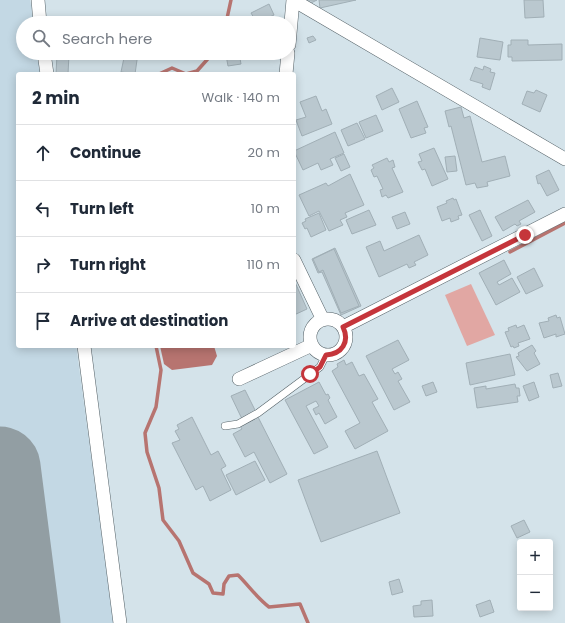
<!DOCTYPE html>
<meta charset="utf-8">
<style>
:root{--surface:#fff;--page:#f2f2f3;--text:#1f2937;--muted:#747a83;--line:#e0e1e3}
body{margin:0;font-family:Poppins,sans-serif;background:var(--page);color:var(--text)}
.controls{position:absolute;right:12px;bottom:12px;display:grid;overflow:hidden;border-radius:4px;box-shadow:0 2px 10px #0003}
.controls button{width:36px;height:36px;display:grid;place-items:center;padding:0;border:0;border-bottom:1px solid var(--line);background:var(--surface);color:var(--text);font:20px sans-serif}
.stop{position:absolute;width:12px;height:12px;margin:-9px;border:3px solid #c5353b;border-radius:50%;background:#fff}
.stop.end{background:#c5353b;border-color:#fff;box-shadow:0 1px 4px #0008}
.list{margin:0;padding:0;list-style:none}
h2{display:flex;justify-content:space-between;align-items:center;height:52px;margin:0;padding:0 16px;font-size:17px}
h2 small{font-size:13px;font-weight:400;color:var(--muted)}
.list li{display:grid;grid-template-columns:26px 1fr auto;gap:12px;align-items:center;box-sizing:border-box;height:56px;padding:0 16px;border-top:1px solid var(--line)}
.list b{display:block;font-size:15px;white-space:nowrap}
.list em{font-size:13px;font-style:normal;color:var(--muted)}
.icon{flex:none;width:22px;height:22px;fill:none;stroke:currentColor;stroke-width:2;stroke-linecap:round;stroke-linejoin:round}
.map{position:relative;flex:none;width:565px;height:623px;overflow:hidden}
.search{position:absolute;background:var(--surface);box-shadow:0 2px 10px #0003;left:16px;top:16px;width:280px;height:44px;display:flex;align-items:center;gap:10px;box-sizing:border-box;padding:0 14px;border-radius:22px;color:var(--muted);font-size:15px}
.panel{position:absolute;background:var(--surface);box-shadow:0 2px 10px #0003;left:16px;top:72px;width:280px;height:276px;border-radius:4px}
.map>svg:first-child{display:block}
.built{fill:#c3d8e4}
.green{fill:#e1a7a3}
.water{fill:#b77470}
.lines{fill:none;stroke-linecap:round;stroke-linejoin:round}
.stream{stroke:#b77470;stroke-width:3.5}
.runway{stroke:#929ea3;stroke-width:81}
.building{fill:#bac8cf;stroke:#a1afb6}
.lane-casing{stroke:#556268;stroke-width:8}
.street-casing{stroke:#556268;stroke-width:14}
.lane{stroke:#fff;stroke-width:7}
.street{stroke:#fff;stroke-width:13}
.route{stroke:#c5353b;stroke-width:5}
</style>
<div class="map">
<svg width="565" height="623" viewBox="0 0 565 623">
<rect width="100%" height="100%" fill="#d4e3ea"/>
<path class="built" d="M0,0H30L34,23H23V53H38L41,74H18V346H76L114,623H0Z"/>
<path class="green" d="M471,284L495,335L467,346L445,295Z"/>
<path class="water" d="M160,346H214L217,356L212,365L172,370L164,364Z"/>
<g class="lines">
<path class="stream" d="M226,23L231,0
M159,74L172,68L186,74L197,71L213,53
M510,252L565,223
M156,346L161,370L156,407L145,433L147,452L159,488L163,520L179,541L193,573L209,584L213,593L223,594L224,584L229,576L238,575C249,586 257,598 269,607L300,604L308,623"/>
<path class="runway" d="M0,467L20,623"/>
</g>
<path class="building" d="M307,0H317L309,4Z
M319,0H356L320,8Z
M524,0H543L544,17L525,18Z
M269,4L274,15L257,23L251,13Z
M313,36L316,40L309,43L307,38Z
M480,38L503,42L500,60L477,57Z
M511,40H528V45L562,44V60L512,61V57H508V45H511Z
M125,53H138L135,74L121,72Z
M239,53L241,64L228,66L226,55Z
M57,54L69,55L68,74H56Z
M484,66L491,69L490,72L495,73L490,90L482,87L483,84L470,80L475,67L483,70Z
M392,88L399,102L382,110L376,96Z
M536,90L547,95L540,112L522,104L527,91L534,93Z
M316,96L322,111L326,109L332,124L302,136L296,120L306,117L300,102Z
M417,101L428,127L424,128L426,133L411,138L399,109Z
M461,107L464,118L470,116L482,162L505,156L510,176L487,182L488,186L477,188L475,183L466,185L451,126L449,127L445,111Z
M376,115L383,131L366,138L359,122Z
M357,123L365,139L348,146L341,130Z
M335,132L344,153L330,159L333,165L321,170L318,163L303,170L294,151Z
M434,148L448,179L432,186L425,169L422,170L418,162L422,161L419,154Z
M344,154L350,167L341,171L335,158Z
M455,156L457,171L447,172L445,157Z
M387,158L389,162L393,160L395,167L392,168L403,192L388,198L386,195L382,197L380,190L383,189L377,176L374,177L371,170L374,168L372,165Z
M549,170L559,190L547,196L540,183L538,184L536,176Z
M350,174L364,205L345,213L347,217L340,220L343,225L329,231L319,211L309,216L299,195L326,183L328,186Z
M453,198L454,200L456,199L462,215L458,216L459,219L451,222L450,218L442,221L437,207L447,203L446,201Z
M528,200L535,212L519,221L521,224L517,226L515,224L503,231L495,217Z
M369,210L376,225L352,234L346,220Z
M480,210L492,236L482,241L469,215Z
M405,212L410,224L397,229L392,217Z
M319,213L326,230L311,237L307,228L305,229L302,223L306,221L305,219Z
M419,235L428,255L414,262L416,265L409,268L407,264L379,277L366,247L380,241L384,251Z
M335,248L361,306L341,315L322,272L318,273L312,259Z
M334,249L359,306L341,313L323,270L319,272L313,259Z
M504,260L511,274L497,282L499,285L512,278L520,292L496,305L479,273Z
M534,268L543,286L526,294L517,277Z
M294,280L307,309L294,315Z
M556,315L557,318L560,317L565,334L556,337V334L544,338L539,323L549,321L548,318Z
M516,325L517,328L524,325L530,339L518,343L519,346L514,348L513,346L511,347L505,332L509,331L508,328Z
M398,340L409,360L392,369L395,374L398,372L402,379L398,381L410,402L394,410L366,356Z
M532,345L536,351L534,353L540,364L527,371L516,357L519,356L518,353Z
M510,354L515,375L470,385L466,363Z
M344,360L346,365L352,362L359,376L364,374L378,399L372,402L388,431L355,449L345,431L360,423L332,371L338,367L337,364Z
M558,373L562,386L553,388L550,375Z
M319,382L326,395L328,394L330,398L328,400L337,417L325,424L319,413L316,415L313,409L319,406L316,401L306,406L328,447L314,454L285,400Z
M433,382L437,392L426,396L422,386Z
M534,382L539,397L529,401L523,386Z
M515,384L516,388H519L520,396H517L518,402L477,408L474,388L486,386V389Z
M245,390L256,412L242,419L231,396Z
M192,417L211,455L218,451L226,466L221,469L231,490L210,501L203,486L196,490L172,443L180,440L175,431L179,429L177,425Z
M258,417L287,474L270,483L254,452L245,457L233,434L242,429L240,426Z
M377,451L400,513L321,542L298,480Z
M255,461L265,480L236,495L226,475Z
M524,520L530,532L517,538L511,526Z
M399,579L403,592L392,595L389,582Z
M432,600L433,616L414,617L413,606L421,605V601Z
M490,600L494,612L480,617L476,605Z"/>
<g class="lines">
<g class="lane-casing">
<path id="lane" d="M225,426L238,424L258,413L320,367L326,355"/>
</g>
<g class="street-casing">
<path id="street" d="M38,0L40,23
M293,0L565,159
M289,45L293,0
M44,53L47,74
M286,74L288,53
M294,260L323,320
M310 337a18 18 0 1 1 36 0a18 18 0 1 1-36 0Z
M343,327L565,214
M84,346L120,623
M239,379L312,345"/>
</g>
<use href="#lane" class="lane"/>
<use href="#street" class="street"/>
</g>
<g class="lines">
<path class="route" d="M310,374L320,367L326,355C342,354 350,342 343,327L525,235"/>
</g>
</svg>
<div class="controls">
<button>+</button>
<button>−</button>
</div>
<div class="stop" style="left:310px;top:374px"></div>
<div class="stop end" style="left:525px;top:235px"></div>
<div class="search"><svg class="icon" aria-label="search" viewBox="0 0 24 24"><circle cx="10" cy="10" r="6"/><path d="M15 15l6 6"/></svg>Search here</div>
<section class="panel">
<h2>2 min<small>Walk · 140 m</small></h2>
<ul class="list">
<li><svg class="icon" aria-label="ahead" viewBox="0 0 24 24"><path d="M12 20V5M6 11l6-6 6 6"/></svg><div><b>Continue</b></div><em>20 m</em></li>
<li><svg class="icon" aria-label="left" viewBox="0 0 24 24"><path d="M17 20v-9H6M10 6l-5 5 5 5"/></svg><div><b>Turn left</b></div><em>10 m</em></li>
<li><svg class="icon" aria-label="right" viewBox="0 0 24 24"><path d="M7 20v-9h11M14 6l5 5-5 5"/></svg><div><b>Turn right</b></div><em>110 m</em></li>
<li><svg class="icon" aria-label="arrive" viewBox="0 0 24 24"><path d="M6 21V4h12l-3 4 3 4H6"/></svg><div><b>Arrive at destination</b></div></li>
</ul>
</section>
</div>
